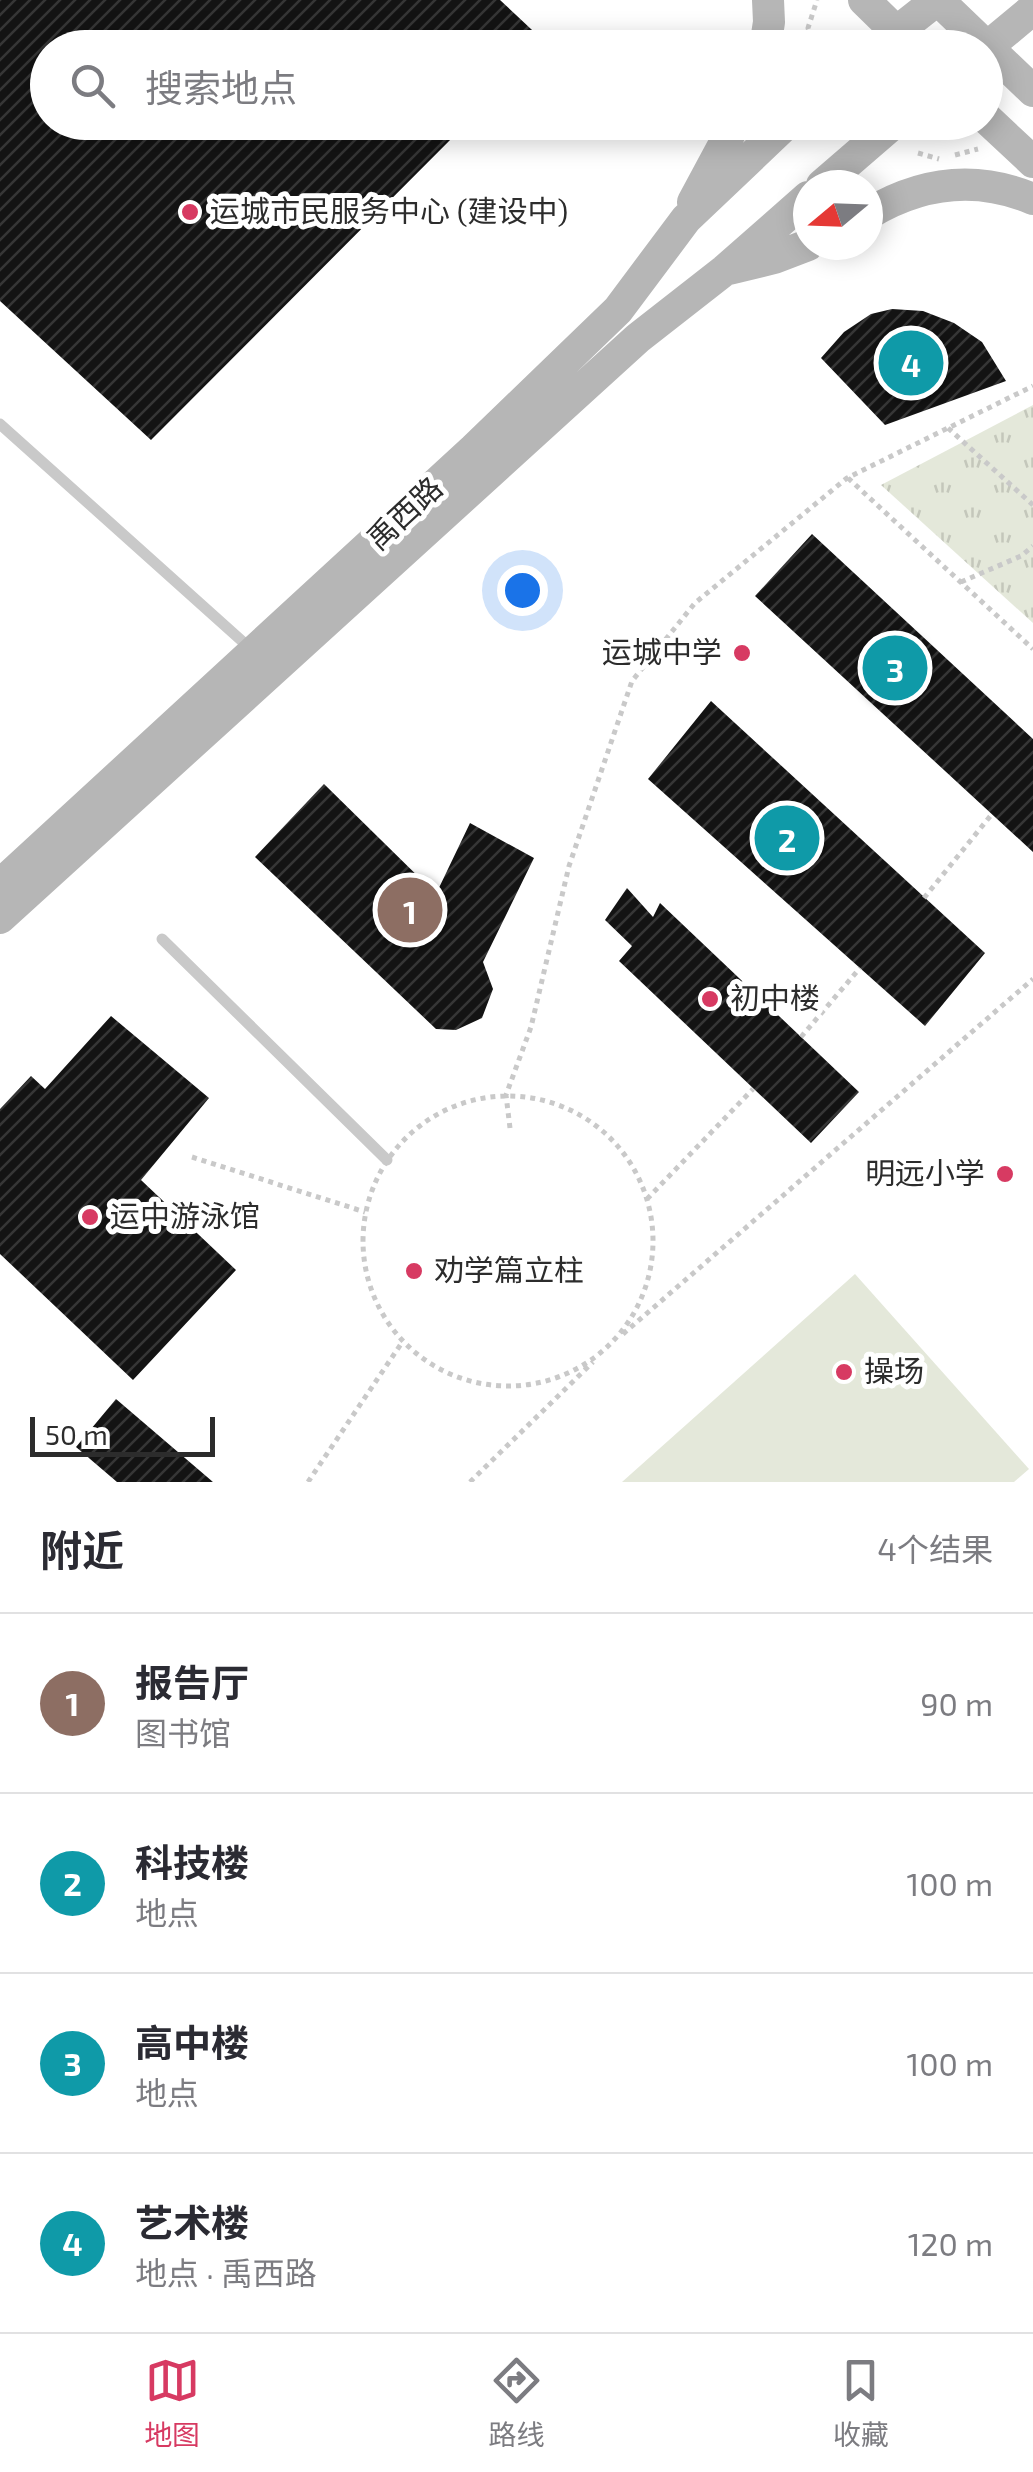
<!DOCTYPE html>
<html lang="zh">
<meta charset="utf-8">
<style>
:root{--surface:#fff;--page:#f7f7f7;--text:#2b2b33;--muted:#7c7c81;--line:#e1e1e2;--accent:#d73a62}
body{margin:0;font-family:"Exo 2","Noto Sans SC",sans-serif;background:var(--page);color:var(--text)}
.compass{position:absolute;left:793px;top:170px;width:90px;height:90px;border-radius:50%;background:var(--surface);box-shadow:0 5px 25px #0003;rotate:251deg}
.scale{position:absolute;left:30px;bottom:25px;width:185px;box-sizing:border-box;padding-left:10px;border:5px solid #2c2c2c;border-top:0;font-size:28px;line-height:35px;white-space:nowrap;color:#2c2c2c;-webkit-text-stroke:8px #fff;paint-order:stroke}
.you{position:absolute;left:522px;top:590px;width:35px;height:35px;margin:-25px;border:8px solid #fff;border-radius:50%;background:#1a73e8;box-shadow:0 0 0 15px #1a73e833}
.badge{display:grid;place-items:center;width:65px;height:65px;border-radius:50%;background:var(--accent);color:#fff;font-size:32px;font-weight:700}
.pin{position:absolute;translate:-50% -50%;border:5px solid #fff;box-shadow:0 2px 10px #0006}
.list{margin:0;padding:0;list-style:none}
h2{display:flex;justify-content:space-between;align-items:center;height:130px;margin:0;padding:0 40px;font-size:42px}
h2 small{font-size:32px;font-weight:400;color:var(--muted)}
.list li{display:grid;grid-template-columns:65px 1fr auto;gap:30px;align-items:center;box-sizing:border-box;height:180px;padding:0 40px;border-top:2px solid var(--line)}
.list b{display:block;font-size:38px;white-space:nowrap}
.list p{margin:0;font-size:32px;white-space:nowrap;color:var(--muted)}
.list em{font-size:32px;font-style:normal;color:var(--muted)}
.icon{flex:none;width:55px;height:55px;fill:none;stroke:currentColor;stroke-width:2;stroke-linecap:round;stroke-linejoin:round}
.map{position:relative;flex:none;width:1033px;height:1482px;overflow:hidden}
.search{position:absolute;background:var(--surface);box-shadow:0 5px 25px #0003;left:30px;right:30px;top:30px;height:110px;display:flex;align-items:center;gap:25px;box-sizing:border-box;padding:0 35px;border-radius:55px;color:var(--muted);font-size:38px}
.sheet{height:850px;background:var(--surface)}
nav{display:flex;justify-content:space-around;align-items:center;box-sizing:border-box;height:140px;border-top:2px solid var(--line);background:var(--surface);font-size:28px;color:var(--muted)}
nav a{display:grid;justify-items:center;gap:5px}
nav .on{color:var(--accent)}
.map>svg:first-child{display:block}
.grass{fill:url(#grass-tufts)}
.pitch{fill:#e4e8da}
.building{fill:url(#building-hatch)}
.lines{fill:none;stroke-linecap:round;stroke-linejoin:round}
.path{stroke:#c9c9c9;stroke-width:5;stroke-dasharray:5 5;stroke-linecap:butt}
.lane{stroke:#c9c9c9;stroke-width:11}
.secondary{stroke:#b6b6b6;stroke-width:32}
.poi-dot{fill:#d73a62;stroke:#fff;stroke-width:4}
.labels{text-anchor:middle;stroke-width:10;stroke-linejoin:round;paint-order:stroke}
.poi-label{font-size:30px;fill:#2c2c2c;stroke:#fff;text-anchor:start}
.street-label{font-size:30px;fill:#2c2c2c;stroke:#fff}
</style>
<div class="map">
<svg width="1033" height="1482" viewBox="0 0 1033 1482">
<defs>
<pattern id="grass-tufts" width="24" height="20" patternUnits="userSpaceOnUse" patternTransform="scale(2.5)"><rect width="24" height="20" fill="#e4e8da"/><path d="M3 7l-1-3M5 7V3M7 7l1-3M15 17l-1-3M17 17v-4M19 17l1-3" fill="none" stroke="#c4c7bb"/></pattern>
<pattern id="building-hatch" width="6" height="6" patternUnits="userSpaceOnUse" patternTransform="scale(2.5)"><rect width="6" height="6" fill="#131313"/><path d="M-1 1l2-2M0 6l6-6M5 7l2-2" fill="none" stroke="#363636"/></pattern>
</defs>
<rect width="100%" height="100%" fill="#fff"/>
<path class="grass" d="M1033,405V623L881,485Z"/>
<path class="pitch" d="M855,1274L1029,1469L1014,1482H622Z"/>
<path class="building" d="M0,0H500L547,44L543,48H48V122H468L151,440L0,301Z
M892,309L923,311L954,323L982,342L1006,381L885,425L821,358L844,332L871,314Z
M812,534L1033,739V852L755,596Z
M711,701L985,953L925,1026L648,779Z
M324,784L436,894L470,823L534,858L483,962L493,989L482,1018L456,1030L436,1029L255,857Z
M627,888L653,917L660,903L859,1092L811,1143L619,961L632,946L605,920Z
M111,1016L209,1098L141,1180L236,1270L133,1380L0,1254V1109L31,1076L45,1089Z
M116,1399L213,1482H117L76,1447Z"/>
<g class="lines">
<path class="path" d="M815,48L808,28L817,0
M918,153L939,159
M955,155L978,149
M948,428L1033,505
M848,478L1033,649
M961,582L1021,556L1033,546
M924,898L992,814
M801,1037L860,968
M363 1241a145 145 0 1 1 290 0a145 145 0 1 1-290 0Z
M510,1128L506,1095L531,1027L569,866L632,681L695,603L847,478L1033,386
M192,1157L365,1212
M647,1199L753,1089
M623,1334L1033,979
M308,1482L403,1341
M470,1482L593,1362"/>
<path class="lane" d="M0,424L252,650
M162,939L387,1160"/>
<path class="secondary" d="M864,0L911,46
M938,0L1033,91
M765,48L769,22L768,0
M876,48L937,0
M986,48L1033,9
M986,118L1033,162
M822,185L895,122
M693,202L736,122
M868,214C921,182 976,175 1033,199
M729,269L774,258L808,245
M0,885L474,449L618,310L686,219L788,122
M0,918L638,338L725,270L808,197"/>
</g>
<g class="poi-dot">
<circle cx="190" cy="212" r="10"/>
<circle cx="742" cy="653" r="10"/>
<circle cx="710" cy="999" r="10"/>
<circle cx="1005" cy="1174" r="10"/>
<circle cx="90" cy="1217" r="10"/>
<circle cx="414" cy="1271" r="10"/>
<circle cx="844" cy="1372" r="10"/>
</g>
<g class="labels">
<g class="poi-label">
<text x="210" y="222">运城市民服务中心 (建设中)</text>
<text x="722" y="663" text-anchor="end">运城中学</text>
<text x="730" y="1009">初中楼</text>
<text x="985" y="1184" text-anchor="end">明远小学</text>
<text x="110" y="1227">运中游泳馆</text>
<text x="434" y="1281">劝学篇立柱</text>
<text x="864" y="1382">操场</text>
</g>
<g class="street-label">
<text transform="translate(405 514) rotate(-43)" y="10">禹西路</text>
</g>
</g>
</svg>
<svg class="compass" viewBox="-18 -18 36 36"><path d="M0-13l5 13h-10z" fill="#e53935"/><path d="M0 13l5-13h-10z" fill="#7c7c81"/></svg>
<div class="scale">50 m</div>
<div class="you"></div>
<div class="pin badge" style="left:410px;top:910px;background:#8d6e63">1</div>
<div class="pin badge" style="left:787px;top:838px;background:#0f9aa8">2</div>
<div class="pin badge" style="left:895px;top:668px;background:#0f9aa8">3</div>
<div class="pin badge" style="left:911px;top:363px;background:#0f9aa8">4</div>
<div class="search"><svg class="icon" aria-label="search" viewBox="0 0 24 24"><circle cx="10" cy="10" r="6"/><path d="M15 15l6 6"/></svg>搜索地点</div>
</div>
<section class="sheet">
<h2>附近<small>4个结果</small></h2>
<ul class="list">
<li><span class="badge" style="background:#8d6e63">1</span><div><b>报告厅</b><p>图书馆</p></div><em>90 m</em></li>
<li><span class="badge" style="background:#0f9aa8">2</span><div><b>科技楼</b><p>地点</p></div><em>100 m</em></li>
<li><span class="badge" style="background:#0f9aa8">3</span><div><b>高中楼</b><p>地点</p></div><em>100 m</em></li>
<li><span class="badge" style="background:#0f9aa8">4</span><div><b>艺术楼</b><p>地点 · 禹西路</p></div><em>120 m</em></li>
</ul>
</section>
<nav>
<a class="on"><svg class="icon" aria-label="map" viewBox="0 0 24 24"><path d="M3 6l6-2 6 2 6-2v14l-6 2-6-2-6 2zM9 4v14M15 6v14"/></svg>地图</a>
<a><svg class="icon" aria-label="directions" viewBox="0 0 24 24"><path d="M12 3l9 9-9 9-9-9zM9 14v-3h6M13 9l2 2-2 2"/></svg>路线</a>
<a><svg class="icon" aria-label="saved" viewBox="0 0 24 24"><path d="M7 4h10v16l-5-4-5 4z"/></svg>收藏</a>
</nav>
